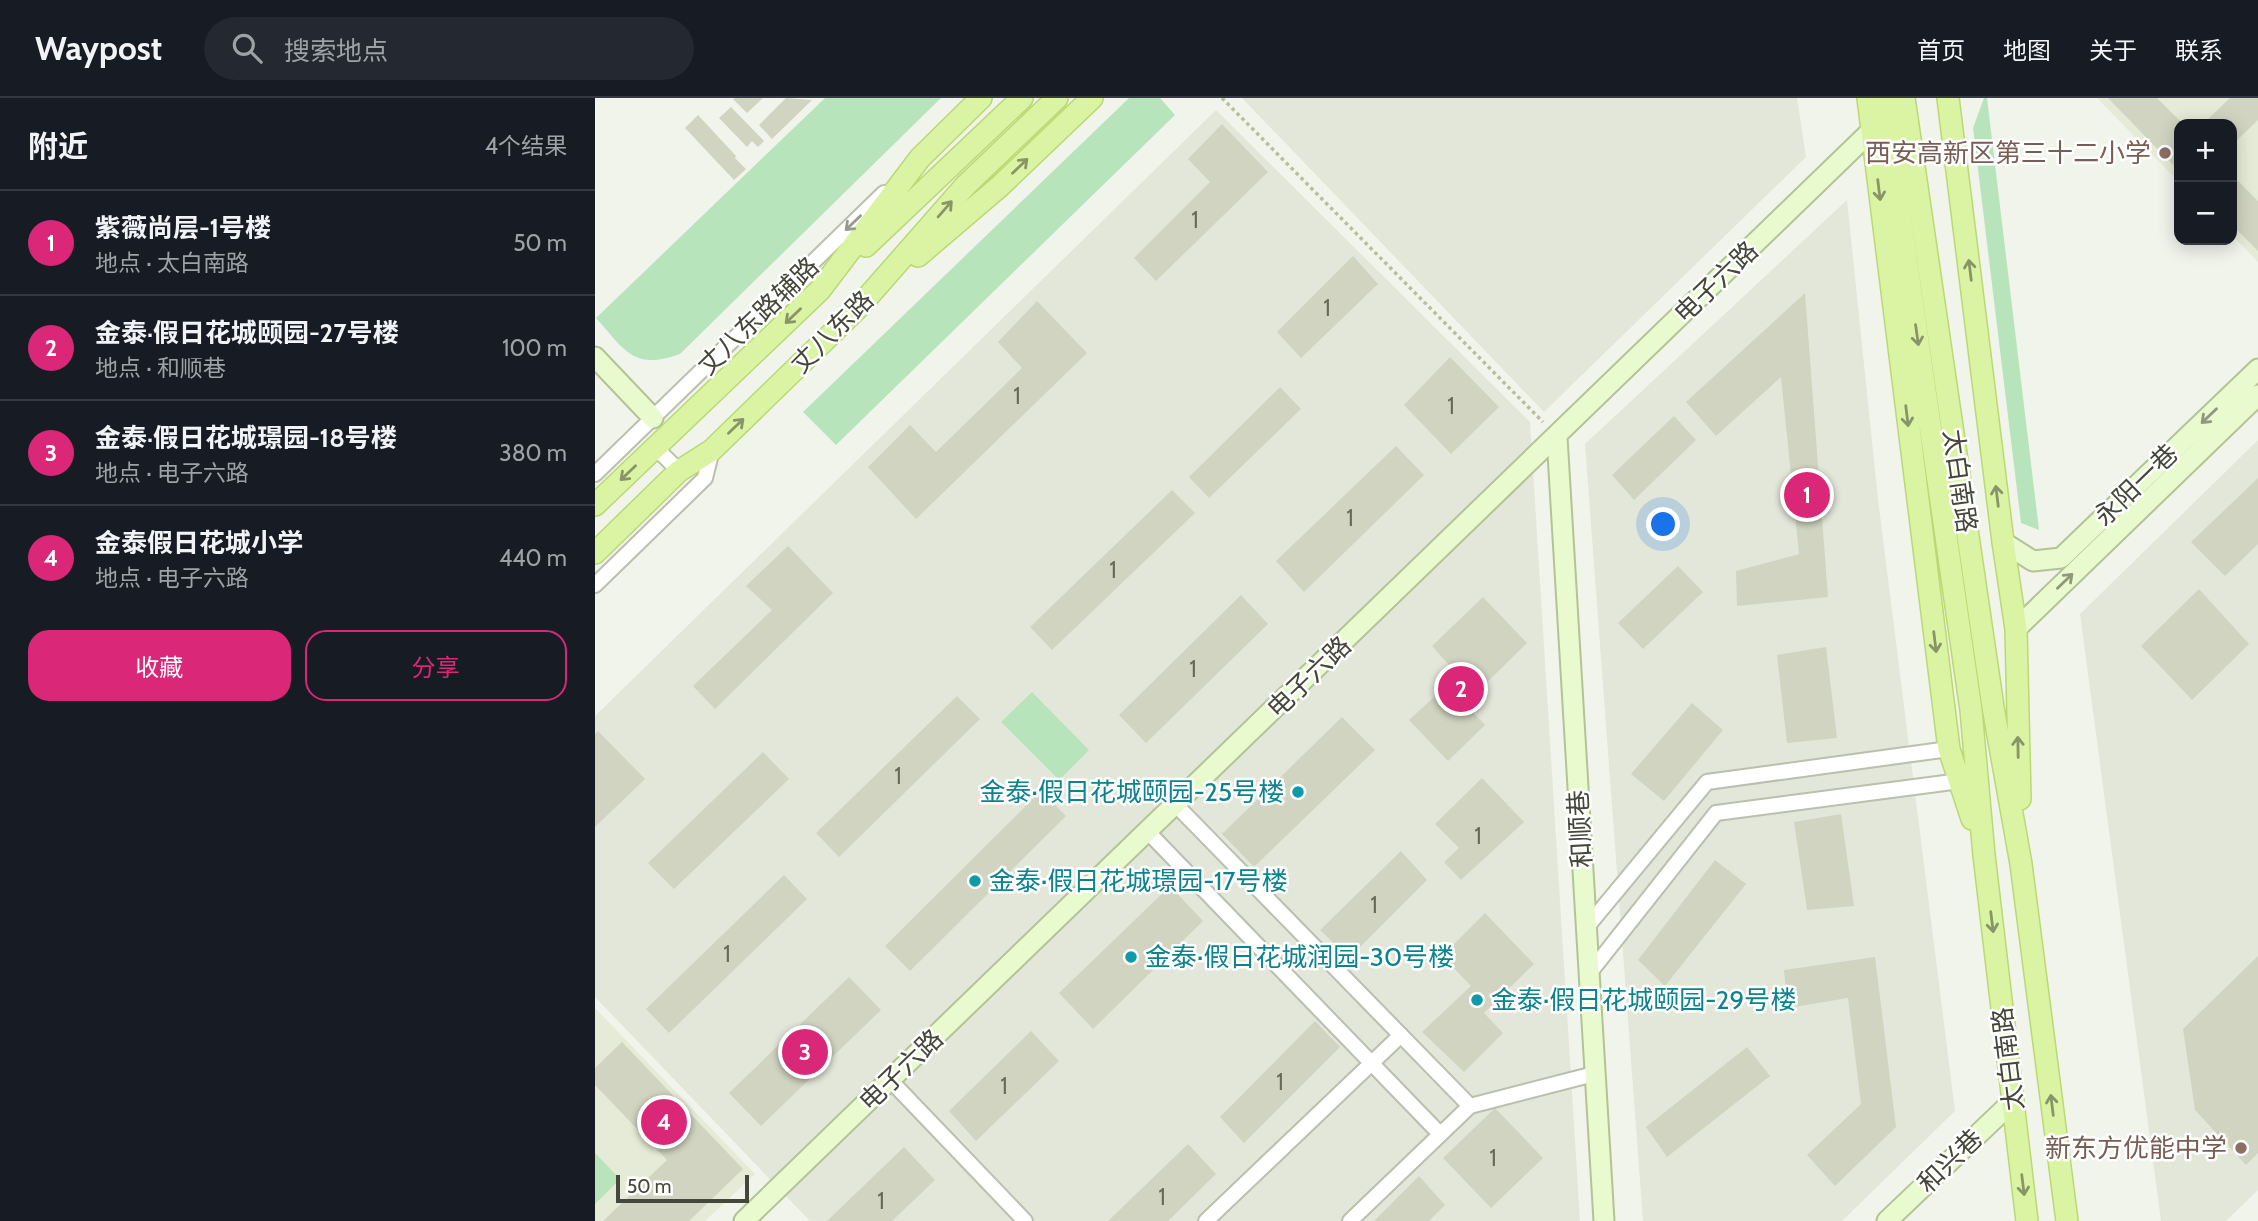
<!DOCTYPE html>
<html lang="zh">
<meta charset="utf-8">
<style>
:root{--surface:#171b24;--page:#242831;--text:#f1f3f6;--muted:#9ea1a6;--line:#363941;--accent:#db2777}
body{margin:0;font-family:Cabin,"Noto Sans SC",sans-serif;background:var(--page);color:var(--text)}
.controls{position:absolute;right:21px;top:21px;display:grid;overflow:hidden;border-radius:14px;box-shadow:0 4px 18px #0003}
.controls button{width:63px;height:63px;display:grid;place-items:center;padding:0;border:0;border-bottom:2px solid var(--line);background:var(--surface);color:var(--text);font:35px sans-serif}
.scale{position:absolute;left:21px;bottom:18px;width:133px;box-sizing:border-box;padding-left:7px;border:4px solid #444739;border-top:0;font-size:19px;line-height:24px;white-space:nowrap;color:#444739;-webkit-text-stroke:5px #fff;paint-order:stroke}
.you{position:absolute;left:1069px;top:427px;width:24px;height:24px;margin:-18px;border:5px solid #fff;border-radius:50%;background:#1a73e8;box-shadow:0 0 0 10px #1a73e833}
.badge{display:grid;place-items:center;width:46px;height:46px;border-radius:50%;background:var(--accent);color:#fff;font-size:23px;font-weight:700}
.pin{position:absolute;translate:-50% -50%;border:4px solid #fff;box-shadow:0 2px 7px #0006}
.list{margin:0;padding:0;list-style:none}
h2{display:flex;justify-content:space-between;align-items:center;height:91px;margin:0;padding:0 28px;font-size:30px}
h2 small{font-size:23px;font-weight:400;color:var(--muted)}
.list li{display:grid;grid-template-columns:46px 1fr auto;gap:21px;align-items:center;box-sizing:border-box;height:105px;padding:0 28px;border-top:2px solid var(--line)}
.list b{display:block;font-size:26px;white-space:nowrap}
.list p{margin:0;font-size:23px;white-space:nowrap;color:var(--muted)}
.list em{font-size:23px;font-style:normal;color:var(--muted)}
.actions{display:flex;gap:14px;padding:21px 28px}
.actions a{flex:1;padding:16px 0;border:2px solid var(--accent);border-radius:21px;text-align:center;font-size:24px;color:var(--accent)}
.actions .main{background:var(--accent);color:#fff}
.icon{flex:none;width:38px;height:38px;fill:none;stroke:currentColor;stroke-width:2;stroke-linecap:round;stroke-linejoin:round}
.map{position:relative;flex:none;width:1663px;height:1123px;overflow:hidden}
header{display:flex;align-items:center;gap:42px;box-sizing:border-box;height:98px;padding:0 35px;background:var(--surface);border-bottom:2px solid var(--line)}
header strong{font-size:33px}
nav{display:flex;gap:38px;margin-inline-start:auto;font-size:24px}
.search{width:490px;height:63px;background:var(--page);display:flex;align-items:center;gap:18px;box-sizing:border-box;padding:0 24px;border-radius:38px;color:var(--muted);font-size:26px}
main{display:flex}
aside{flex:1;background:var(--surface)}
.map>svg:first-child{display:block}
.residential{fill:#e3e7da}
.education{fill:#e5ebd6}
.green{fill:#b8e4bb}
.building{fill:#d0d4c1}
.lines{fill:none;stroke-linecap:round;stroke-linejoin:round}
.street-casing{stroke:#babfae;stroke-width:18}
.secondary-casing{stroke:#b4c396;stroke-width:23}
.primary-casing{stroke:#bad974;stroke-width:24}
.path{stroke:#b7bfa1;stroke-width:3.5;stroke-dasharray:3.5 3.5;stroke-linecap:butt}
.street{stroke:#fff;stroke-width:14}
.secondary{stroke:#eafacf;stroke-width:19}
.primary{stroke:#dbf4a3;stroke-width:21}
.oneway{stroke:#889569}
.oneway2{stroke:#989a92}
.oneway3{stroke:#8f987c}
.education-dot{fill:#8d6e63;stroke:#fff;stroke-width:2.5}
.culture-dot{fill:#0f9aa8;stroke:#fff;stroke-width:2.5}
.labels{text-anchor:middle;stroke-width:5;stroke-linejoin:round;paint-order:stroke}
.number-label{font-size:23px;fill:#676a5b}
.education-label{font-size:26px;fill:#785e54;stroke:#fff;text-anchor:end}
.street-label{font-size:26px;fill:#444739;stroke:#fff}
.culture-label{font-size:26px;fill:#0d838f;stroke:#fff;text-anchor:start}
</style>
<header>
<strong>Waypost</strong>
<div class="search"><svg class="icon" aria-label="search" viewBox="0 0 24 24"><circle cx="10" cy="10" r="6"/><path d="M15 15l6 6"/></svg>搜索地点</div>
<nav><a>首页</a><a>地图</a><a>关于</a><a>联系</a></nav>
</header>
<main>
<aside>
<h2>附近<small>4个结果</small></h2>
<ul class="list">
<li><span class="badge">1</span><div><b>紫薇尚层-1号楼</b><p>地点 · 太白南路</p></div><em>50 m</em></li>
<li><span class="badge">2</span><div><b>金泰·假日花城颐园-27号楼</b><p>地点 · 和顺巷</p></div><em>100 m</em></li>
<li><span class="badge">3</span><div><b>金泰·假日花城璟园-18号楼</b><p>地点 · 电子六路</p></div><em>380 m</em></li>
<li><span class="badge">4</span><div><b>金泰假日花城小学</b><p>地点 · 电子六路</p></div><em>440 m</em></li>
</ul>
<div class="actions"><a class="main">收藏</a><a>分享</a></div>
</aside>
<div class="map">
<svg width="1663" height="1123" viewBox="0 0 1663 1123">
<rect width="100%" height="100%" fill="#f1f4eb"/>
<path class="residential" d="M647,0H1202L1211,59L949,314Z
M621,12L935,324L985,1123H215L0,899V618Z
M1252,102L1283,401L1360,1013L1247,1123H1048L990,346Z
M1663,342V1092L1631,1123H1566L1485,516Z"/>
<path class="education" d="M1502,0H1663V164L1637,137V26H1584V84Z
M0,910L160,1076L110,1123H0Z"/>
<path class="green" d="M230,0H346L85,256C38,273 30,252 1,220Z
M534,0H565L580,17L241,347L208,314Z
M1389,0H1392L1444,432L1426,425L1378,30Z
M437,594L494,652L464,682L406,624Z
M0,1055L25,1081L0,1106Z"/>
<path class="building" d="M140,0H168L152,15L138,1Z
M191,0L217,2L177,41L164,27Z
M1513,0H1562L1588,26H1584V73Z
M1635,0H1663V22L1637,47V26H1608Z
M136,9L169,43L163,49L157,43L152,49L124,20Z
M103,17L141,58L140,60L151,71L139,82L90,30Z
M627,26L673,74L561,183L539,160L615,84L593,61Z
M1637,77L1663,103V153L1637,127Z
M758,158L783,186L706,260L682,234Z
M1210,195L1233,499L1142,508L1141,473L1204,456L1186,279L1121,338L1091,304Z
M442,203L492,255L321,421L273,369L315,327L341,354L427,270L403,244Z
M855,259L904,309L856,356L809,307Z
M685,289L706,311L614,400L594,379Z
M1079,318L1101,342L1039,402L1017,377Z
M801,348L829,377L709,494L681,463Z
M1663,380V446L1630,478L1596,444Z
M577,392L600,415L457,552L435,529Z
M193,448L238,495L120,611L98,588L177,512L151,488Z
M1083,468L1108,494L1048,551L1023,525Z
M1604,491L1654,546L1597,602L1546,548Z
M646,497L673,526L551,645L524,617Z
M888,499L932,545L870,606L890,627L853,663L814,622L863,577L837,548Z
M1231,549L1242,640L1192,645L1182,557Z
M362,598L385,621L244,759L221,735Z
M1097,605L1128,632L1069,703L1036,676Z
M747,619L780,652L659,769L627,736Z
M3,633L50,681L0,729V636Z
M168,654L194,681L79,791L53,765Z
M887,680L929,724L866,782L849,764L864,750L840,726Z
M446,693L471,718L315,873L290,848Z
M1246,716L1259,808L1212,812L1199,724Z
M806,753L832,782L754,860L725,832Z
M1120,762L1151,786L1070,888L1043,862Z
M189,777L212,801L74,935L51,911Z
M575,788L608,823L498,931L464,895Z
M890,815L939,866L889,915L908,935L869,974L827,934L876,888L847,858Z
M1663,858V1055L1651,1067L1600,1012L1588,931Z
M1280,859L1301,1029L1240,1088L1212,1057L1266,1006L1253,900L1193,910L1189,872Z
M254,879L286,912L166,1028L134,995Z
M720,923L745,949L649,1045L625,1019Z
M436,933L464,963L381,1043L354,1013Z
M27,944L148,1071L94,1123H8L72,1062L0,987V970Z
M1152,949L1175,978L1072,1059L1051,1029Z
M900,1010L948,1060L896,1110L848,1060Z
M593,1046L621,1076L573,1123H513Z
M309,1049L340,1082L297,1123H232Z
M824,1078L850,1107L834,1123H779Z"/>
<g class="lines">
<g class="street-casing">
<path id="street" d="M60,349L84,373
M0,376L289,95
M0,487L110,380L117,352
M581,707L875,1008
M553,734L845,1036
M991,830L1112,684L1354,651
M993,877L1121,715L1365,683
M296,983L430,1123
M611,1123L806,937
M755,1123L875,1008L999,976"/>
</g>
<g class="secondary-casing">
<path id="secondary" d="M0,259L58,320
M962,339L1009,1123
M1408,444L1438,463L1466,460L1663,271
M1421,531L1663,297
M149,1123L1277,32
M1292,1123L1418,1003"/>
</g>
<g class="primary-casing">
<path id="primary" d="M1273,0L1354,651L1377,721
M1288,0L1376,612L1389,757L1432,1123
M1309,0L1398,609L1426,766L1472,1123
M1353,0L1408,444L1421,531L1425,701
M271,148L427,0
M323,158L405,88L497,0
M0,407L225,192L325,60L386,0
M0,455L84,373L117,352L263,210L371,87L462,0"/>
</g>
<path class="path" d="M627,0L948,324"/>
<use href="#street" class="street"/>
<use href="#secondary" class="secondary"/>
<use href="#primary" class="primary"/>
</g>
<defs><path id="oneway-shaft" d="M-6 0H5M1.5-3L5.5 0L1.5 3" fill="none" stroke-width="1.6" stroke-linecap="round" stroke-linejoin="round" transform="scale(1.75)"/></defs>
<g class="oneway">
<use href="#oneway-shaft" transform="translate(425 68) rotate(-44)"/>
<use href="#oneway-shaft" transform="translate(1284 92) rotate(83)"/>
<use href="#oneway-shaft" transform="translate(350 111) rotate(-49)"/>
<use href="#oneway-shaft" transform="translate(1375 172) rotate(-97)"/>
<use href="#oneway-shaft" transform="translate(198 218) rotate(136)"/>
<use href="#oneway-shaft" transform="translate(1322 237) rotate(82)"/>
<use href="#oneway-shaft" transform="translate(1312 318) rotate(83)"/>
<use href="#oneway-shaft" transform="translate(141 328) rotate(-44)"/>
<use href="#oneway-shaft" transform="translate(33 375) rotate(136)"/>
<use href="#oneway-shaft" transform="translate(1402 398) rotate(-97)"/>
<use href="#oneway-shaft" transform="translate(1340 544) rotate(83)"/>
<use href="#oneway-shaft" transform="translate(1423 649) rotate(-91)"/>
<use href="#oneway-shaft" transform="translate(1397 824) rotate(83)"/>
<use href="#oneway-shaft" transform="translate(1457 1007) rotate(-97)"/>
<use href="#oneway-shaft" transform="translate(1428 1087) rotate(83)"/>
</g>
<use class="oneway2" href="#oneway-shaft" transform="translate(258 125) rotate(136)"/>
<g class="oneway3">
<use href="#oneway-shaft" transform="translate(1614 318) rotate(136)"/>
<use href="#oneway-shaft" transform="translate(1470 483) rotate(-44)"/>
</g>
<g class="education-dot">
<circle cx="1570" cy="55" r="7"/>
<circle cx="1646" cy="1050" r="7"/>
</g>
<g class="culture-dot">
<circle cx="703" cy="694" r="7"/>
<circle cx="380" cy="783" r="7"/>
<circle cx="536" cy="859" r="7"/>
<circle cx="882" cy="902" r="7"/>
</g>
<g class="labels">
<g class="number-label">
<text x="600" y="130">1</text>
<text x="732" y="218">1</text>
<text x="422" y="306">1</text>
<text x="856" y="316">1</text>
<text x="755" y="428">1</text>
<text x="518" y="480">1</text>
<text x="598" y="579">1</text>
<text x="303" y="686">1</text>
<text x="883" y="746">1</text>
<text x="779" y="815">1</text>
<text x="132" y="864">1</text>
<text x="685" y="992">1</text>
<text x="409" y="996">1</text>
<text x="898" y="1068">1</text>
<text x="567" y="1107">1</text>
<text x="286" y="1111">1</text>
</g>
<g class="education-label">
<text x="1556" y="64">西安高新区第三十二小学</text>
<text x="1632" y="1059">新东方优能中学</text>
</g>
<g class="street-label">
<text transform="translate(1121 184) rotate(-44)" y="9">电子六路</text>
<text transform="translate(163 218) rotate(-44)" y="9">丈八东路辅路</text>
<text transform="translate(237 234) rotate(-45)" y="9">丈八东路</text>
<text transform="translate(1365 383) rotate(82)" y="9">太白南路</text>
<text transform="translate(1541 387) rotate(-44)" y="9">永阳一巷</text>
<text transform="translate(714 579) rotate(-44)" y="9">电子六路</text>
<text transform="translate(985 731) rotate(-93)" y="9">和顺巷</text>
<text transform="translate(1413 961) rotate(-97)" y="9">太白南路</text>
<text transform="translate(306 972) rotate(-44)" y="9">电子六路</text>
<text transform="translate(1355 1063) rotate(-44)" y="9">和兴巷</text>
</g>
<g class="culture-label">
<text x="689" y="703" text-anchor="end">金泰·假日花城颐园-25号楼</text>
<text x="394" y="792">金泰·假日花城璟园-17号楼</text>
<text x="550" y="868">金泰·假日花城润园-30号楼</text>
<text x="896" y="911">金泰·假日花城颐园-29号楼</text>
</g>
</g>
</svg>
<div class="controls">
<button>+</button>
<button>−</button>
</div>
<div class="scale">50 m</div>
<div class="you"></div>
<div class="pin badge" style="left:1212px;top:397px">1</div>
<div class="pin badge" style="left:866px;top:591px">2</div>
<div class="pin badge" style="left:210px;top:954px">3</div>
<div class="pin badge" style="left:69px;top:1024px">4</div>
</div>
</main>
